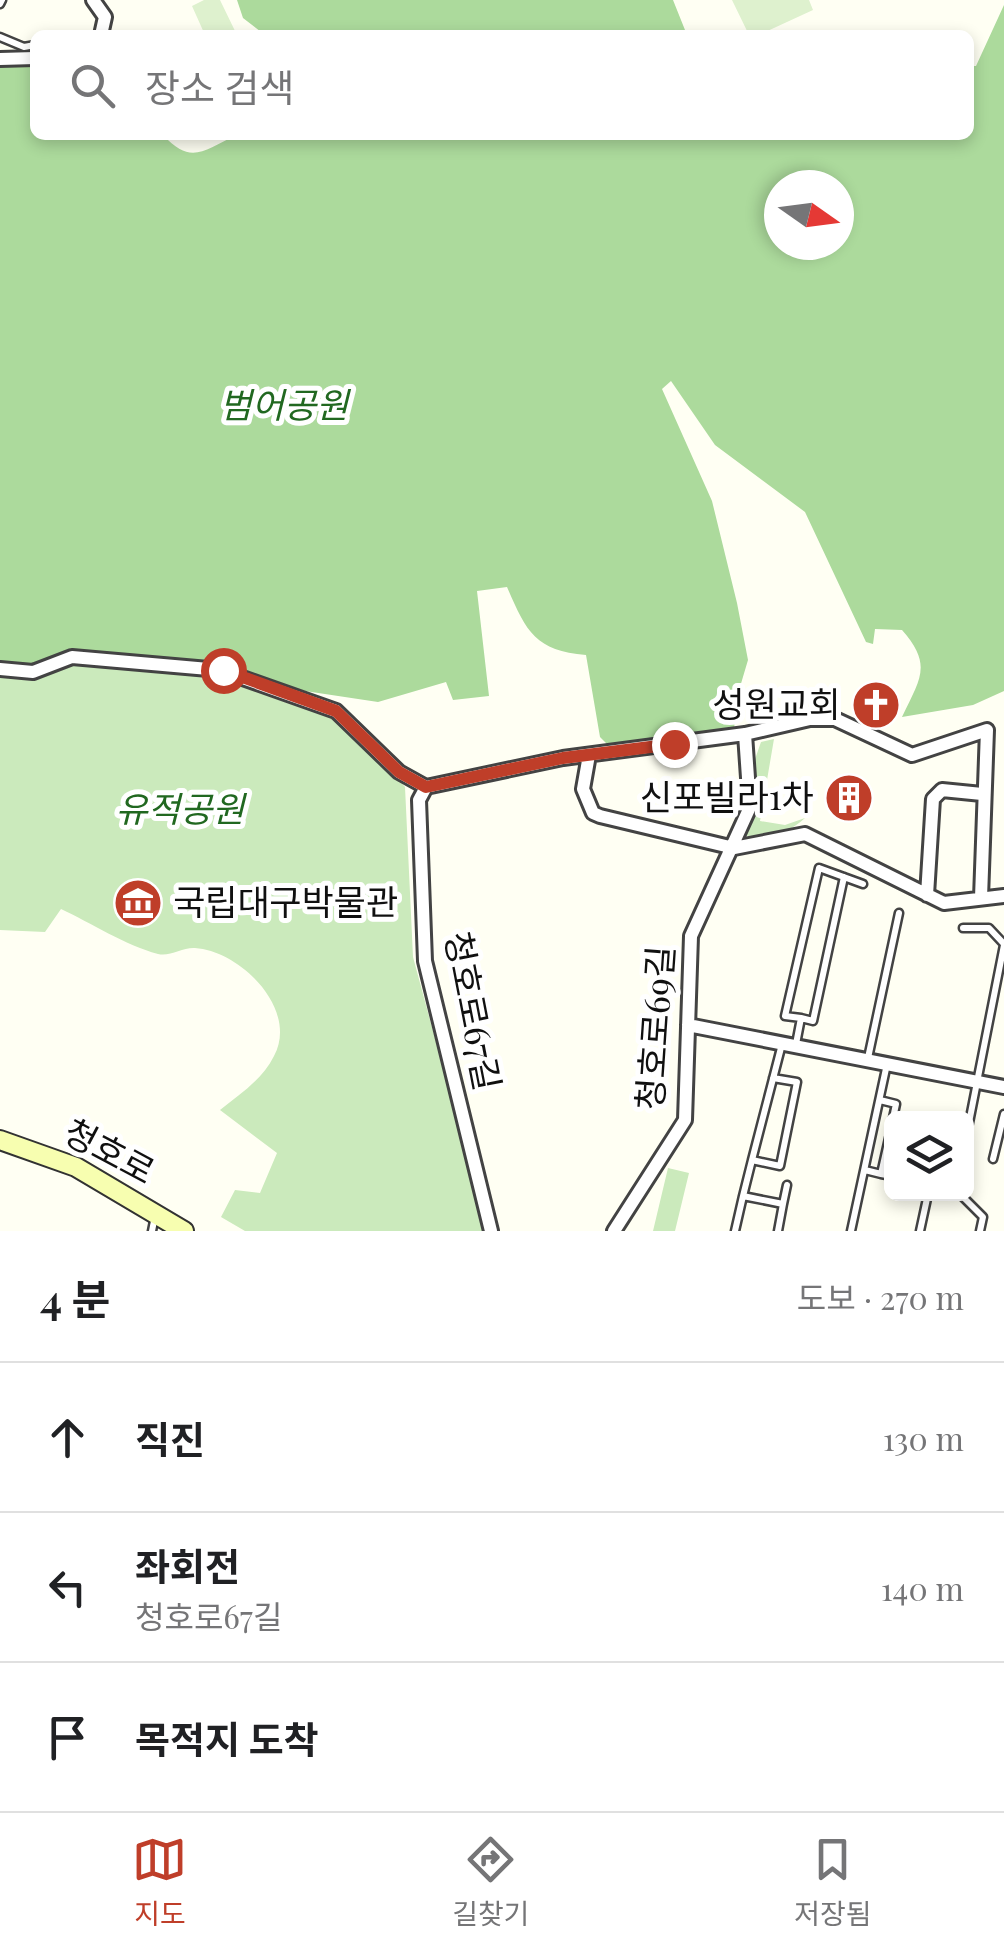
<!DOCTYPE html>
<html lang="ko">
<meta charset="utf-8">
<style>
:root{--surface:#fff;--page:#f6f6f6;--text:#202124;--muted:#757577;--line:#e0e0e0;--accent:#bf3e29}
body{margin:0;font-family:"Playfair Display","Noto Sans KR",serif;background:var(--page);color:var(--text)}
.controls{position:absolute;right:30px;bottom:30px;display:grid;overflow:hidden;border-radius:15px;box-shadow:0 5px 15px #0003}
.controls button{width:90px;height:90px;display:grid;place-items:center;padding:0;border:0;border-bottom:2px solid var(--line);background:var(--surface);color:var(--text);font:50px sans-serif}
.compass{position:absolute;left:764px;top:170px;width:90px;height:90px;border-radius:50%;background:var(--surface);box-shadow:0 5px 15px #0003;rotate:104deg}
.stop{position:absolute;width:30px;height:30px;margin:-22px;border:8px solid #bf3e29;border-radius:50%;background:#fff}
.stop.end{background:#bf3e29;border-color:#fff;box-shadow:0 2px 10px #0008}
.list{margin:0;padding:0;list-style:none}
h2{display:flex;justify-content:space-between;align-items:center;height:130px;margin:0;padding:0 40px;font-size:42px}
h2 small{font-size:32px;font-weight:400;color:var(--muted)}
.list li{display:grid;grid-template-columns:65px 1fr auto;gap:30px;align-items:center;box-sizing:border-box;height:150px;padding:0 40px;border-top:2px solid var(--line)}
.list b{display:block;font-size:38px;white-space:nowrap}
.list p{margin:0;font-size:32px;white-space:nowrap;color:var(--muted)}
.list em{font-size:32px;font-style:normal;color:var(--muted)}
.icon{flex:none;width:55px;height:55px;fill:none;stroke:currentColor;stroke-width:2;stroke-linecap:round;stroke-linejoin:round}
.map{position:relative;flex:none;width:1004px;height:1231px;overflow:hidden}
.search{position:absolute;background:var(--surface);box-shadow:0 5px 15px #0003;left:30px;right:30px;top:30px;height:110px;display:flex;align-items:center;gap:25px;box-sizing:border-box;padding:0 35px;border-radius:15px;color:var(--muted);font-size:38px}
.sheet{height:580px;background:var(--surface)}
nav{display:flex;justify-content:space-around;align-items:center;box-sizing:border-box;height:140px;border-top:2px solid var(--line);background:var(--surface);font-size:28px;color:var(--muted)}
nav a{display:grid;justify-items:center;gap:5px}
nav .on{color:var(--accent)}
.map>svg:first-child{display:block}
.green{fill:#cbeabc}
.forest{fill:#acda9c;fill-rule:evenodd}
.pitch{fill:#def1ce}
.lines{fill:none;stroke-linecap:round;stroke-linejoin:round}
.lane-casing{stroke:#434343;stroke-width:11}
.street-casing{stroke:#434343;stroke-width:18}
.secondary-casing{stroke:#323232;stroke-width:22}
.lane{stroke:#fff;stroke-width:6}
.street{stroke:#fff;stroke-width:12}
.secondary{stroke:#f7feb0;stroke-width:18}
.route{stroke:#bf3e29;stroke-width:12}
.labels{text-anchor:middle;stroke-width:10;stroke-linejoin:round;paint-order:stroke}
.park-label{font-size:35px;font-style:italic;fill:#216820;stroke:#fff}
.poi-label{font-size:35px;fill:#101010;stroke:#fff;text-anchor:end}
.street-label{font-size:35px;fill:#101010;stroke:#fff}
</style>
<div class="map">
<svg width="1004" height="1231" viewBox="0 0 1004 1231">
<rect width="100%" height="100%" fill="#fffff3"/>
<path class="green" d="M73,662L220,674L300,700L354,729L405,787L413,957L487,1231H245L221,1217L235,1190L260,1193L277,1153L220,1110C240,1094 262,1080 274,1056C299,1010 241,951 195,948C183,947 170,957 158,954C125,945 91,923 61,909L45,932L0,930V674L38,677Z
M774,739L760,821L785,825L805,818C790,832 765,843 745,835L756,810L754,762L761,742Z
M668,1168L689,1173L675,1231H653Z"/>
<path class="forest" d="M237,0H673L687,35H265L243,18Z
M1004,5V691L973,705L902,717C920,679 933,665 902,630L875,629L873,644L866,642L805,512L715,445L671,381L662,389L712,501L737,603L748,660L737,697L734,730L610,747L600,737L586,655C535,651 526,631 507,587L477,591L489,696L453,700L446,682L378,702L305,691L220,665L72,654L39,668L0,664V66L35,65V135H163C192,166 203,150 237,135H969V66H976ZM779,185H839V245H779Z"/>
<path class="pitch" d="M204,0H220L236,33L205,35L192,6Z
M732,0H809L813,10L759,35H749Z"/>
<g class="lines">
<g class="lane-casing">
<path id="lane" d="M0,4L2,0
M0,37L24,47L35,45
M963,928H989L1004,944
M801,1018L813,1021L844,877
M796,1044L801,1018L785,1016L819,868L863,884
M868,1058L899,913
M773,1078L797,1082L780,1166L752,1160L782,1044
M880,1100L896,1104L893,1118
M966,1138L1004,945
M993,1159L1004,1114
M752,1160L743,1196L783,1204L787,1185
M865,1170L881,1174L892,1125
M881,1174L892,1176
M960,1194L983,1217L980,1231
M152,1231L155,1216
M735,1231L743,1196
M778,1231L783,1204
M851,1231L887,1064
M920,1231L928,1194"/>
</g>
<g class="street-casing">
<path id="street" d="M93,0L105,17L101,35
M0,59L35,58
M0,669L33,672L72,657L220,670L336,711L399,772L426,787
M589,755L583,789L593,813L600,816L734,848L805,834L944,903L1004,896
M927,895L933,799L942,790L982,794
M688,1025L1004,1087
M491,1231L425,961L419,800L426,787L563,758L745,734L810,719H835L912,755L987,730L981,898
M614,1231L685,1120L691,936L750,807L745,734"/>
</g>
<g class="secondary-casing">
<path id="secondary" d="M0,1140L76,1167L184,1231"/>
</g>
<use href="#lane" class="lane"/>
<use href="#street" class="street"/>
<use href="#secondary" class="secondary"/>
</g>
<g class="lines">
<path class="route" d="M223,670L336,711L399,772L426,787L563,758L674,744"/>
</g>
<defs>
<g id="church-disc" transform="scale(2.5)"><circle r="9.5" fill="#bf3e29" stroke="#fff"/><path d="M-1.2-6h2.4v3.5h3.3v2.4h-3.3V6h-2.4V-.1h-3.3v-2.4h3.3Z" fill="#fff"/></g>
<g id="building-disc" transform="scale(2.5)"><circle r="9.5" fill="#bf3e29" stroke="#fff"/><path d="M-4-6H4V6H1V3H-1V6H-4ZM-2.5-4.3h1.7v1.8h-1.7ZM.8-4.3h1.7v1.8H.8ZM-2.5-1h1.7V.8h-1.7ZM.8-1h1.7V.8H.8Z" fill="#fff"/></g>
<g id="museum-disc" transform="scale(2.5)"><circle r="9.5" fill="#bf3e29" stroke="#fff"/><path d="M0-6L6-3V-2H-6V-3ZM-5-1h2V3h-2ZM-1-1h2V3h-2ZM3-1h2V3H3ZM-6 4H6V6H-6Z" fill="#fff"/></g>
</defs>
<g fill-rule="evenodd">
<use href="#church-disc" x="876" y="705"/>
<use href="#building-disc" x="849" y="798"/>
<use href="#museum-disc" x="138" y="903"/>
</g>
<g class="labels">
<g class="park-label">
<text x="284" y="418">범어공원</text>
<text x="180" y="822">유적공원</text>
</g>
<g class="poi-label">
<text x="841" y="717">성원교회</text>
<text x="814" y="810">신포빌라1차</text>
<text x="173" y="915" text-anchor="start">국립대구박물관</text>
</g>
<g class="street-label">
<text transform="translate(472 1011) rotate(79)" y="12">청호로67길</text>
<text transform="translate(656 1028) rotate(-86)" y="12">청호로69길</text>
<text transform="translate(109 1152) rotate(28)" y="12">청호로</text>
</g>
</g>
</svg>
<div class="controls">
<button><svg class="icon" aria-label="layers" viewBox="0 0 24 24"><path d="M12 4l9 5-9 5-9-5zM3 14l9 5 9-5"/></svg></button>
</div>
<svg class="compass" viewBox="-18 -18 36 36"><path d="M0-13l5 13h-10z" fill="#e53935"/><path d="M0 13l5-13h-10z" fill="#757577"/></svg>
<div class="stop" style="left:223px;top:670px"></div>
<div class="stop end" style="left:674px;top:744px"></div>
<div class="search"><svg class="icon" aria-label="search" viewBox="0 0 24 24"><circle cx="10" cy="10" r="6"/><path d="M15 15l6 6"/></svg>장소 검색</div>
</div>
<section class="sheet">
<h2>4 분<small>도보 · 270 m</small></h2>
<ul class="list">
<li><svg class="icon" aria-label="ahead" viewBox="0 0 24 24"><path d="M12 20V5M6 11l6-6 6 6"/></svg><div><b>직진</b></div><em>130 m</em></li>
<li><svg class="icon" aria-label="left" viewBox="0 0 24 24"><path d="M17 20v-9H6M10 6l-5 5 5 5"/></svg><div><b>좌회전</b><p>청호로67길</p></div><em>140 m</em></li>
<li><svg class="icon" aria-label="arrive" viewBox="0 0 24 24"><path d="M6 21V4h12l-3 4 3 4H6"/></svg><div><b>목적지 도착</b></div></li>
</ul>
</section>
<nav>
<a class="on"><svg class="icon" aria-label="map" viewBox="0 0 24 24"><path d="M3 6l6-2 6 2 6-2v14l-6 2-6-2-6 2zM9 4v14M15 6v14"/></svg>지도</a>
<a><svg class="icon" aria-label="directions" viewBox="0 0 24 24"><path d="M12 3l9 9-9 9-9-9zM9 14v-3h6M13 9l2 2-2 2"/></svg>길찾기</a>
<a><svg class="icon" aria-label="saved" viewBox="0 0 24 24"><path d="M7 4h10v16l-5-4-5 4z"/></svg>저장됨</a>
</nav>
